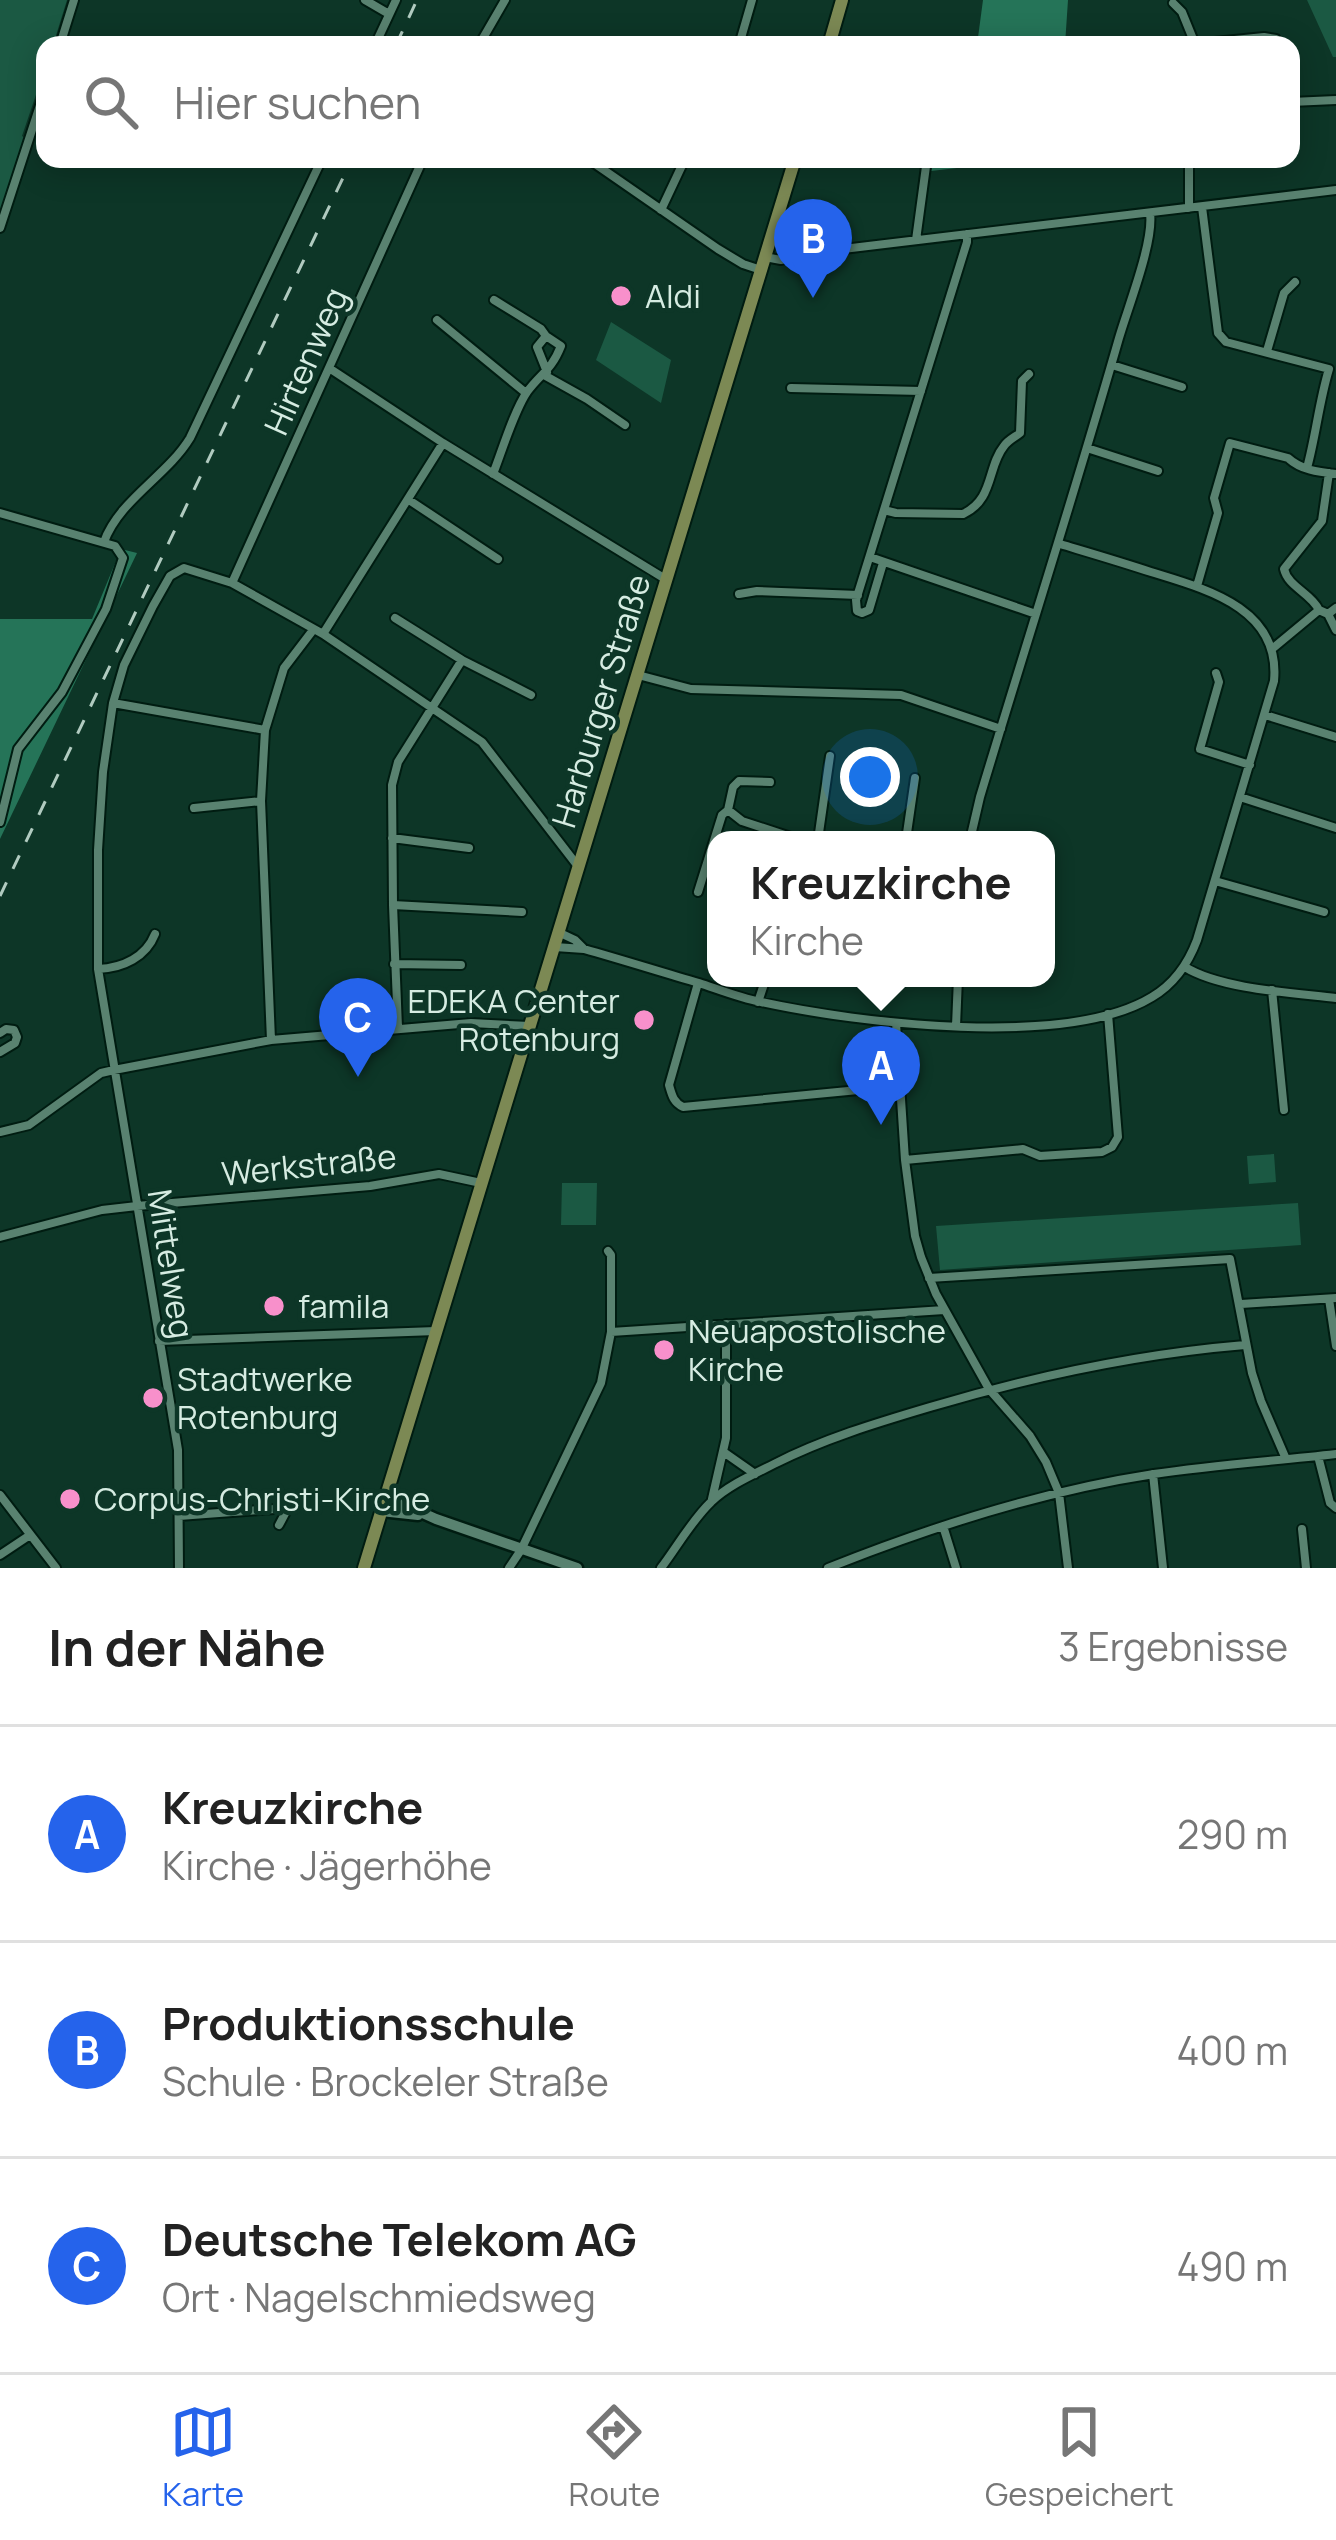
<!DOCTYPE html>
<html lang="de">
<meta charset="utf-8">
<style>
:root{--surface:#fff;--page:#f2f2f2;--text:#222;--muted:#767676;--line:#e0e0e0;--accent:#2563eb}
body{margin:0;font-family:Manrope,sans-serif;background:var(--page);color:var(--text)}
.you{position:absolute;left:870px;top:777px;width:42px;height:42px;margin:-30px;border:9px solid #fff;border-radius:50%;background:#1a73e8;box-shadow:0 0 0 18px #1a73e833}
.badge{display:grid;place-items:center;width:78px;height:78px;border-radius:50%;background:var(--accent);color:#fff;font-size:39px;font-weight:700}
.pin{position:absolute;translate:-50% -99px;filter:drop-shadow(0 3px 6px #0008)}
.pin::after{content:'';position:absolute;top:63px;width:42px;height:36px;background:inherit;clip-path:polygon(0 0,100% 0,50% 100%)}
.popup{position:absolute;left:707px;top:831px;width:348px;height:156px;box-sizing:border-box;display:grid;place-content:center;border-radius:24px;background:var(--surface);filter:drop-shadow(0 3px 9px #0005);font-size:39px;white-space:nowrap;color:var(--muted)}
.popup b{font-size:45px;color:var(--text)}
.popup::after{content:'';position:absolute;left:50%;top:100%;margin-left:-24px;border:24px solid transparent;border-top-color:var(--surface)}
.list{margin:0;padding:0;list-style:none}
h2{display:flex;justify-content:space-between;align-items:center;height:156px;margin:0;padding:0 48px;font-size:51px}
h2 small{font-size:39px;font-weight:400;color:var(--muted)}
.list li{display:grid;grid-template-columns:78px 1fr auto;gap:36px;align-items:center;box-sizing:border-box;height:216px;padding:0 48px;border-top:3px solid var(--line)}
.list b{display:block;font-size:45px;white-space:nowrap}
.list p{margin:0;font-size:39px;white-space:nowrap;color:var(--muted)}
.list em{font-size:39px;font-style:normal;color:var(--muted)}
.icon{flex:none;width:66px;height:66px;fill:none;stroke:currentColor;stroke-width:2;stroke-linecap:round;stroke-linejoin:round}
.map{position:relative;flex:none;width:1336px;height:1568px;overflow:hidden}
.search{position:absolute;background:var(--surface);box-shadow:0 6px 30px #0003;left:36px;right:36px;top:36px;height:132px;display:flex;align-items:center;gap:30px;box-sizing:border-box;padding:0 42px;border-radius:24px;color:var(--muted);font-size:45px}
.sheet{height:804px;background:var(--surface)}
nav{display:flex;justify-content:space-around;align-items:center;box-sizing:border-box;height:168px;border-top:3px solid var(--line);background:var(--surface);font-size:33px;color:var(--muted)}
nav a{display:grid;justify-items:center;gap:6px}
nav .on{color:var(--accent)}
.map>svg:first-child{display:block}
.green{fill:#1b5943}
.forest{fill:#257458}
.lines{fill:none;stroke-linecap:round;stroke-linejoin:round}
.street-casing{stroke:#001c11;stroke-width:12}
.secondary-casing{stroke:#001c11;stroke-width:15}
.primary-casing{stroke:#001c11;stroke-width:16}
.street{stroke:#598270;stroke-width:8}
.secondary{stroke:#598270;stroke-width:10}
.primary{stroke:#7c8954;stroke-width:12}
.rail{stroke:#b1cbc0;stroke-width:3;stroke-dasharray:15 15;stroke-linecap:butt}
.poi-dot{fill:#f890cb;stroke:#0d3627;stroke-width:4.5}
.labels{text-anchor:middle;stroke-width:9;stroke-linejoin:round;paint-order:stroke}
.poi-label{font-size:33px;fill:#d6ece2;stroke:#0d3627;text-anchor:start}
.street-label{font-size:33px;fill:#d6ece2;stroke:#0d3627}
</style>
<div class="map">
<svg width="1336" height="1568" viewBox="0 0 1336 1568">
<rect width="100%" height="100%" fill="#0d3627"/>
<path class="green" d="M0,0H67L53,45H45V68L22,136L25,138L0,214Z
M1307,0H1336V57H1333Z
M611,322L671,360L661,403L596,360Z
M1274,1154L1276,1182L1249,1184L1247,1156Z
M562,1183H597L596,1225H561Z
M1298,1203L1301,1245L940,1270L936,1226Z"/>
<path class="forest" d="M983,0H1068L1065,45H977Z
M934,159H1000V163L931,171Z
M121,549L137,553L0,839V619H92Z"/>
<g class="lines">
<g class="street-casing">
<path id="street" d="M365,0L389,14
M1173,3L1182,12L1195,44
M1195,44L1264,37L1276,39L1279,45
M60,45L74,0
M375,45L396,0
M479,45L505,0
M739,45L752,0
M1291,102L1336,100
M588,159L718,249L743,264L761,270
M1189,159V208
M1202,207L1218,333L1226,342L1329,369C1319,402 1316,435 1307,468
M661,210L685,159
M0,228L45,90
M916,240L927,159
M765,257L781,260L810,253L1336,190
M494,300L541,329L546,336
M437,320L526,393
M1267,351L1284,293L1295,282
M1112,365L1182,387
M329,368L443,443L667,580
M544,375L587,399L625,425
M791,388L921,391
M1087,448L1158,471
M493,474C502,451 514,411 527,392C541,373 551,371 561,346L546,336L537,347L547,372
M409,500L498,559
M884,510L896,513L963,514C994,500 987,467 1004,446C1008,440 1015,437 1020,433L1022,381L1029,374
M0,513L115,546L123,558L106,609L62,692L18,749L0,822
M104,542C119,500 167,476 190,438L322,159
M870,557L1036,614
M883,563L869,610L862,613L857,611L856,600L967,242V234
M232,583L423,159
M1197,586L1218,513L1214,498L1230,443L1288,458C1301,470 1318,472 1336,474
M739,594L757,591L858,595
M1319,610C1311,593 1288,587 1284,569L1322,521L1329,473
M1328,614L1336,630
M395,618L462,660L531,695
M323,634L443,443
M1272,649L1319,610L1328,614L1336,608
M1216,673L1219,682L1200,749L1250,765
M638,675L691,689L901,695L1001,729
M113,703L265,730
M1265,715L1336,737
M1240,797L1336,828
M194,808L261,801
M728,810L733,787L739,781L770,782
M392,838L469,848
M818,840L830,756
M906,840L915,778
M970,840L980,797C1026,644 1075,492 1119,338C1128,307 1154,242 1150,213
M1215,881L1324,912
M698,892L722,815L728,810L742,821L800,840
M393,905L522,912
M558,932L575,940L583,948
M555,947L584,949C623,960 661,972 699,983C720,990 740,998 761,1002C857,1023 1067,1049 1152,997C1174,984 1188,964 1197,940L1274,681C1281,608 1206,589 1151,572C1121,562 1090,553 1060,544
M394,964L461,965
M1185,967C1220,989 1294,993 1336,998
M98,969C123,968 146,957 155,934
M698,983L669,1085C672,1095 673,1102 683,1107L900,1086
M1272,990L1284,1110
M758,1002L766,978
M896,1023L905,1160L915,1236L921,1257L936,1294L989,1389L1030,1436L1046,1462L1059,1493L1068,1568
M956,1026L958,978
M398,1028L393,905L392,785L398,762L462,660
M0,1033L6,1029L14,1030L17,1037L15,1043L0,1052
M271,1040L261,801L265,730L284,668L313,630
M0,1132L29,1125L101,1073L114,1070L271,1040L471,1023L529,1026
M905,1160L1023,1149L1040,1156L1102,1152L1112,1147L1118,1137L1108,1014
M0,1237L102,1210L137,1206L370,1186L439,1174L481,1183
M929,1278L1230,1259L1252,1373L1261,1401L1286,1459
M1329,1299L1336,1346
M1241,1304L1336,1298
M611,1332L944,1310
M159,1341L436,1331
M725,1453L755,1474
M1318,1456L1330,1503L1336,1508
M1153,1474L1163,1568
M0,1495L56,1568
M712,1499L726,1438V1324
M179,1516L288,1508L279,1525
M943,1526L956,1568
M1302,1529L1306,1568
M0,1555L30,1535
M179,1568L178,1450L98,969V850L103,772L113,703L124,665L153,606L170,576L184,568L232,583L323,634L482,742L577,865
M509,1568L521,1550L601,1383L611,1332V1255L608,1251
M661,1568C677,1547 692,1520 711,1502C727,1486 754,1474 774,1464C823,1439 876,1423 930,1407C1034,1376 1137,1354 1245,1345
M828,1568C933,1526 1043,1491 1154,1474C1214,1465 1275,1461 1336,1454"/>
</g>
<g class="secondary-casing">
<path id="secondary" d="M385,1496L436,1519L577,1568
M381,1511L418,1515"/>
</g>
<g class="primary-casing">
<path id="primary" d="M829,45L842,0
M364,1568L795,159"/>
</g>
<use href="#street" class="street"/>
<use href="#secondary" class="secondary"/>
<use href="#primary" class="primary"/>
<path class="rail" d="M396,45L417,0
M0,896L352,159"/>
</g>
<g class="poi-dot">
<circle cx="621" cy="296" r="12"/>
<circle cx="644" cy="1020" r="12"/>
<circle cx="274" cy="1306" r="12"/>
<circle cx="664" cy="1350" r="12"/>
<circle cx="153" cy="1398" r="12"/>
<circle cx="70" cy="1499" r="12"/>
</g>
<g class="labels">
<g class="poi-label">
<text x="645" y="308">Aldi</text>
<text x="620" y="1013" text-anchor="end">EDEKA Center<tspan x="620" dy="38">Rotenburg</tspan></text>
<text x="298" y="1318">famila</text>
<text x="688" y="1343">Neuapostolische<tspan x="688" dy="38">Kirche</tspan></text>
<text x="177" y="1391">Stadtwerke<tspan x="177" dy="38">Rotenburg</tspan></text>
<text x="94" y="1511">Corpus-Christi-Kirche</text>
</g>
<g class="street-label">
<text transform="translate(306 361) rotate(-66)" y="12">Hirtenweg</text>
<text transform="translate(601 701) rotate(-73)" y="12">Harburger Straße</text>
<text transform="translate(309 1165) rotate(-6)" y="12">Werkstraße</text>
<text transform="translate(171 1264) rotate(81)" y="12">Mittelweg</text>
</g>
</g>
</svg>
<div class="you"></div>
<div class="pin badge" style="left:881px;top:1125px">A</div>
<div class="popup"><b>Kreuzkirche</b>Kirche</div>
<div class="pin badge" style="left:813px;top:298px">B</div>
<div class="pin badge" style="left:358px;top:1077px">C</div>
<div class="search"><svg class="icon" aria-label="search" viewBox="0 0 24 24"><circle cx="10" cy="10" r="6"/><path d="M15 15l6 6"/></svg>Hier suchen</div>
</div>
<section class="sheet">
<h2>In der Nähe<small>3 Ergebnisse</small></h2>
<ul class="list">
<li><span class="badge">A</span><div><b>Kreuzkirche</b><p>Kirche · Jägerhöhe</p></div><em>290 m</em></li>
<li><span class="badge">B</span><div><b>Produktionsschule</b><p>Schule · Brockeler Straße</p></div><em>400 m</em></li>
<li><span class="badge">C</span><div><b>Deutsche Telekom AG</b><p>Ort · Nagelschmiedsweg</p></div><em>490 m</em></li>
</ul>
</section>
<nav>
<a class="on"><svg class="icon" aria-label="map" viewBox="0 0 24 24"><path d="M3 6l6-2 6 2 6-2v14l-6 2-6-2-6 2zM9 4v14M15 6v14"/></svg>Karte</a>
<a><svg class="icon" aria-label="directions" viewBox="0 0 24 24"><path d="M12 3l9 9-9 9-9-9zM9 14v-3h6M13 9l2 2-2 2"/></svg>Route</a>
<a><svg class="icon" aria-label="saved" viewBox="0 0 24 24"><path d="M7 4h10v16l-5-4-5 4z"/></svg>Gespeichert</a>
</nav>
